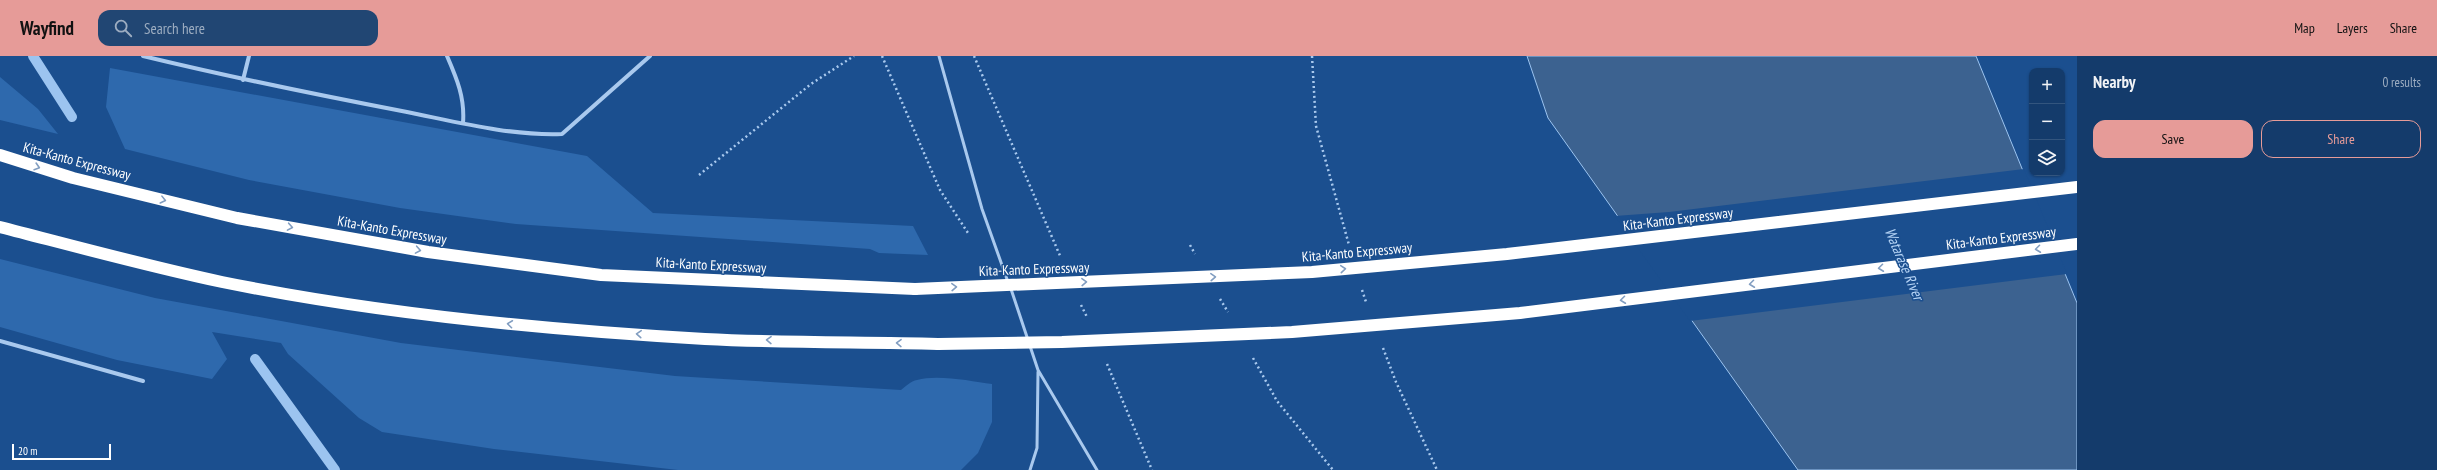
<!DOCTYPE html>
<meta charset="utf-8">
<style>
:root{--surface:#143b6b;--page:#214673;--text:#f1f3f6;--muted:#9dadc1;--line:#33557e;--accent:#e69b98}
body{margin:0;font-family:"PT Sans Narrow",sans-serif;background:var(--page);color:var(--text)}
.controls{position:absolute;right:12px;top:12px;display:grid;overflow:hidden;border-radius:8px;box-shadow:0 1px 3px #0004}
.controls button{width:36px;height:36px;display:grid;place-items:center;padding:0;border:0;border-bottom:1px solid var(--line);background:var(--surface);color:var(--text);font:20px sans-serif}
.scale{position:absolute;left:12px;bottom:10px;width:99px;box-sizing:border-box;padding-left:4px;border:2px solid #fff;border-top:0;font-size:11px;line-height:14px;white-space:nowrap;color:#fff;-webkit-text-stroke:3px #1b4f8f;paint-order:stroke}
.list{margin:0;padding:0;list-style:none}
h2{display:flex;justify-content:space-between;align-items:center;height:52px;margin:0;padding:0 16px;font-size:17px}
h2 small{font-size:13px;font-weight:400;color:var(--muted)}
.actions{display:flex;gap:8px;padding:12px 16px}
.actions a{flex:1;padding:9px 0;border:1px solid var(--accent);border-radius:12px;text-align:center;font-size:14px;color:var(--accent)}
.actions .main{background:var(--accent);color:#111}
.icon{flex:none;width:22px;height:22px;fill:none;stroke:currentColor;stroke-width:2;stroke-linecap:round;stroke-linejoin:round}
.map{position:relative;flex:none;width:2077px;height:414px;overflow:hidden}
header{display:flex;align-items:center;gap:24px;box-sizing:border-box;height:56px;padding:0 20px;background:var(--accent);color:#111}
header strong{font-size:19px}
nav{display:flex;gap:22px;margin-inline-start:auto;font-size:14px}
.search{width:280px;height:36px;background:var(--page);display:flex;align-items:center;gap:10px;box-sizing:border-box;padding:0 14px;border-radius:12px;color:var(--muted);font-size:15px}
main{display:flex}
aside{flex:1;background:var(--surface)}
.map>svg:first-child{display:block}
.green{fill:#2e69ad}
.water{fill:#3c6290;stroke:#9cc4f0}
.pier{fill:#1b4f8f}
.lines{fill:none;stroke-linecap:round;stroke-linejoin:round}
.stream{stroke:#9cc4f0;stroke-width:10}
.path{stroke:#a9c9ee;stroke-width:2.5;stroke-dasharray:2 3;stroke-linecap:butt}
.service{stroke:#a9c9ee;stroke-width:3}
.minor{stroke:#a9c9ee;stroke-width:4}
.motorway{stroke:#fff;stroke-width:12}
.motorway-bridge{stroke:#fff;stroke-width:12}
.oneway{stroke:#829ec1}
.labels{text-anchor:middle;stroke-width:3;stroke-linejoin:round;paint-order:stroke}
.street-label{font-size:14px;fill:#fff;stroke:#1b4f8f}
.water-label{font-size:15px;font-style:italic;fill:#b5d3f5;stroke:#1b4f8f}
</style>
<header>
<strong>Wayfind</strong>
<div class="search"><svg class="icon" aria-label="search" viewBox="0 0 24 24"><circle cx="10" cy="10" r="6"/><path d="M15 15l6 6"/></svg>Search here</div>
<nav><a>Map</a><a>Layers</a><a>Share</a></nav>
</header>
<main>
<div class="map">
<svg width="2077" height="414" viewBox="0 0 2077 414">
<rect width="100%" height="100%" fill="#1b4f8f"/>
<path class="green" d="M110,12L587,100L653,157L913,170L928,199L879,197L870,193L516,168L400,152L249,124L125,93L106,51Z
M0,21L38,53L58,78L0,64Z
M0,203L155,242L401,287L675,320L901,334C905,331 911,325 917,324C937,318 971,325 992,328V366L978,397L961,414H678L494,393L382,376L359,362L288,298L281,287L212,276L227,303L212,323L117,304L0,271Z"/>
<path class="water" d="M1527,0H1976L2077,247V414H1798L1548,62Z"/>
<path class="pier" d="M2024,113L2067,218L1690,265L1615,160L1669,156Z"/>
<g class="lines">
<path class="stream" d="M33,0L72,61
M255,303L335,414"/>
<path class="path" d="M882,0L940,134L968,177
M974,0L1061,202
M1312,0L1316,70L1349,189
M699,119L811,28L854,0
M1190,189L1195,198
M1362,234L1366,246
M1220,243L1228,256
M1081,249L1087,261
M1383,292L1396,326L1437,414
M1253,302L1277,345L1333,414
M1107,308L1152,414"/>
<path class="service" d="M939,0L982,153L1008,226
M1011,233L1028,284
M1030,290L1038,314L1097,414
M1030,414L1037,392L1038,316"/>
<path class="minor" d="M143,0C230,21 318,39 407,56C457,66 511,80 562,78L650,0
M447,0C457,23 465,42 463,67
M243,24L249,0
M0,285L143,325"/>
<path class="motorway" d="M0,99L73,122L237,162L428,196L601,219L915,233
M0,171C74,190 147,210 222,226C380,258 544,274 705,283C782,287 860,286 938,288"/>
<path class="motorway-bridge" d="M915,233L1312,216L1507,198L2077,131
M938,288L1062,286L1292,276L1520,257L2077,188"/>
</g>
<defs><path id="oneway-chevron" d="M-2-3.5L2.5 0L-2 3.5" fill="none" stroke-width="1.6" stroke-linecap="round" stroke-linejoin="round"/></defs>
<g class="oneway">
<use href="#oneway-chevron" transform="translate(37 111) rotate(17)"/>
<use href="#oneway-chevron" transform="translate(163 144) rotate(14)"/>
<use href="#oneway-chevron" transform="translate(290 171) rotate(10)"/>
<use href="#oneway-chevron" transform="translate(2038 193) rotate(173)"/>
<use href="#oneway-chevron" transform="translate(418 194) rotate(10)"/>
<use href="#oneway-chevron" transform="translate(1881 212) rotate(173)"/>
<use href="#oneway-chevron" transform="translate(1343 213) rotate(-5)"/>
<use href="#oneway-chevron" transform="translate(1213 221) rotate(-3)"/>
<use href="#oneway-chevron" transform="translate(1084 226) rotate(-2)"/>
<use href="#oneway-chevron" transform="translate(1752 228) rotate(173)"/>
<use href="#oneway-chevron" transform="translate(954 231) rotate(-2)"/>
<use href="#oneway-chevron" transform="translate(1623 244) rotate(173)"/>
<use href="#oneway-chevron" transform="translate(510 268) rotate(-173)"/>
<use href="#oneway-chevron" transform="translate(639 278) rotate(-176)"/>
<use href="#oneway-chevron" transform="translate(769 284) rotate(-179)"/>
<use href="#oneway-chevron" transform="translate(899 287) rotate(-179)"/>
</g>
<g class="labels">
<g class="street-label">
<text transform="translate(77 105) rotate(15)" y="5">Kita-Kanto Expressway</text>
<text transform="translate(1678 163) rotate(-7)" y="5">Kita-Kanto Expressway</text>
<text transform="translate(392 174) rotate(10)" y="5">Kita-Kanto Expressway</text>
<text transform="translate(2001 182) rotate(-7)" y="5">Kita-Kanto Expressway</text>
<text transform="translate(1357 196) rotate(-5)" y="5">Kita-Kanto Expressway</text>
<text transform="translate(711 209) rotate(3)" y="5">Kita-Kanto Expressway</text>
<text transform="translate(1034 213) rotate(-2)" y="5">Kita-Kanto Expressway</text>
</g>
<g class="water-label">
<text transform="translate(1904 208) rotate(67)" y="5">Watarase River</text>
</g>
</g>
</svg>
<div class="controls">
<button>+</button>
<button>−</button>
<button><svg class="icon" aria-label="layers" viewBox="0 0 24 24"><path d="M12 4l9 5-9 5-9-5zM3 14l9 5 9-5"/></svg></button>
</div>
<div class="scale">20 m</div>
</div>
<aside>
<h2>Nearby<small>0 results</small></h2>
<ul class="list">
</ul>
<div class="actions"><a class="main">Save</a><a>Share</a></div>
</aside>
</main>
